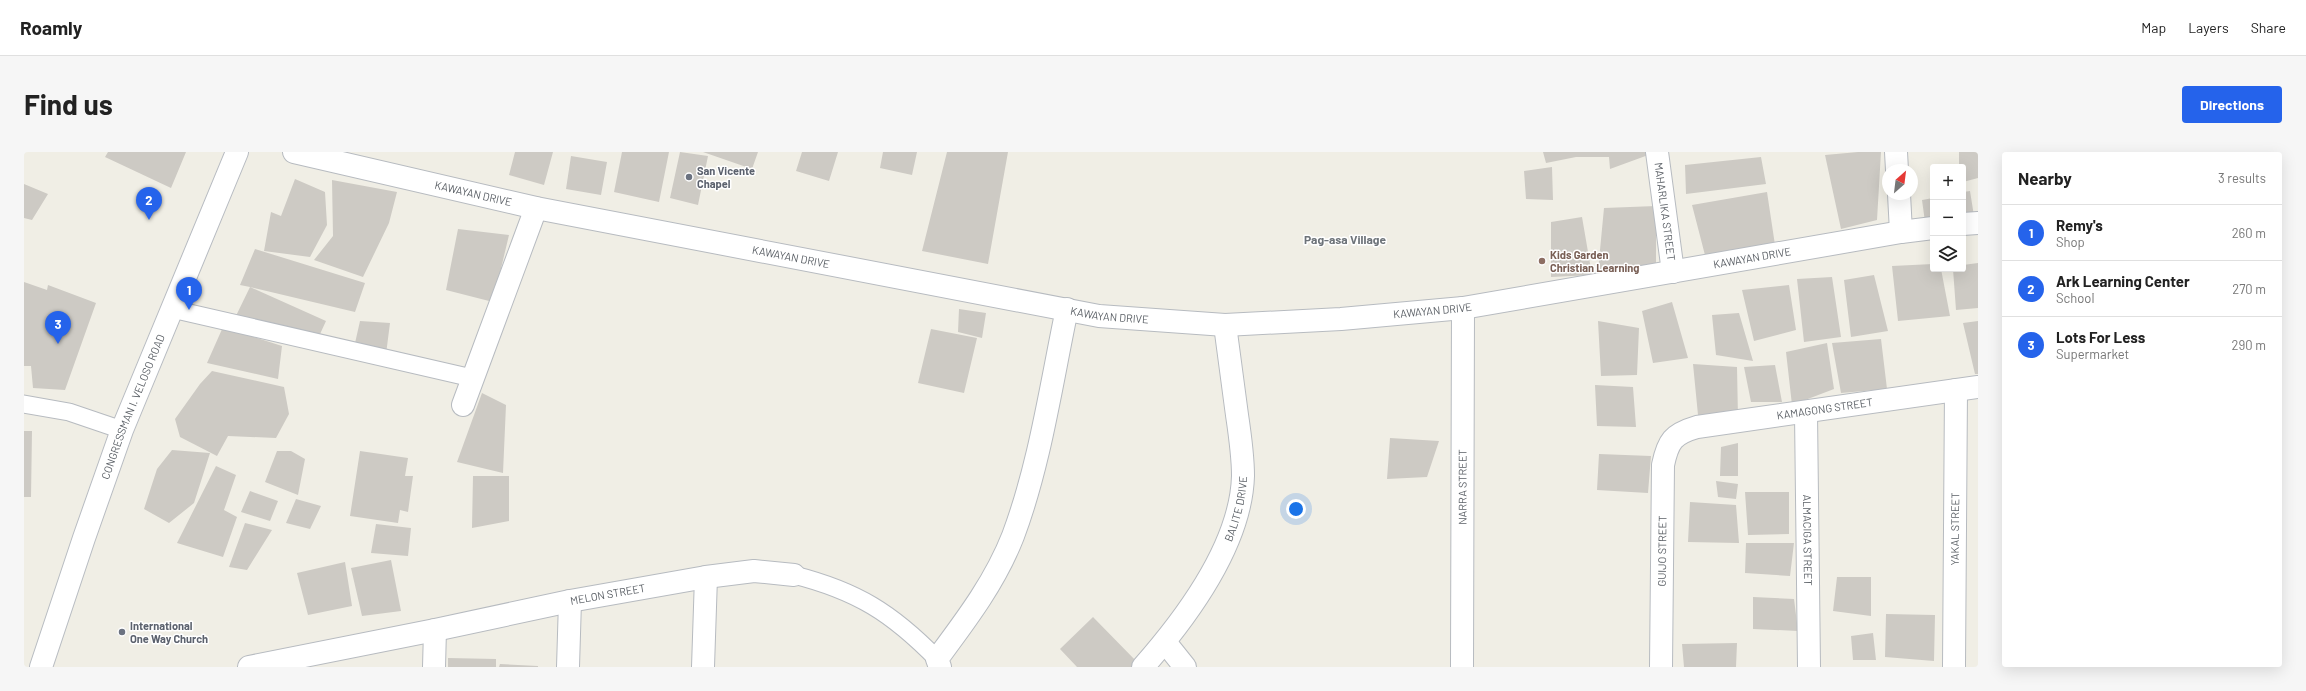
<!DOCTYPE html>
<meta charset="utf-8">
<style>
:root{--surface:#fff;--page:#f6f6f6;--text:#222;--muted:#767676;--line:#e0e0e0;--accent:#2563eb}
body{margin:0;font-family:Barlow,sans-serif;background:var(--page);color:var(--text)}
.controls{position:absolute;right:12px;top:12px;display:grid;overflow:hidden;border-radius:4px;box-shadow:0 4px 16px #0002}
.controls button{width:36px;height:36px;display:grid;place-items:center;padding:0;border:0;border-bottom:1px solid var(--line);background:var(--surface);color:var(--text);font:20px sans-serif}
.compass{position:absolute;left:1858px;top:12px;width:36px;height:36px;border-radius:50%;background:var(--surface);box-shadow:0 4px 16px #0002;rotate:28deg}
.you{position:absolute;left:1272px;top:357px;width:14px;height:14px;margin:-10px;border:3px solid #fff;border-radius:50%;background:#1a73e8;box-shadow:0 0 0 6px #1a73e833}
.badge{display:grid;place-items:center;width:26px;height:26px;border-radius:50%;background:var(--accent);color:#fff;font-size:13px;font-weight:700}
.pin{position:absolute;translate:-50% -33px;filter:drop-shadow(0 1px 2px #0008)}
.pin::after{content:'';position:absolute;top:21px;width:14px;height:12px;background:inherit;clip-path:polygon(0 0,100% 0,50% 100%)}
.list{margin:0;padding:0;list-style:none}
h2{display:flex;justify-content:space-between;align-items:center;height:52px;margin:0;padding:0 16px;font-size:17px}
h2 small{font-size:13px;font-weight:400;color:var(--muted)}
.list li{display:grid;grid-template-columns:26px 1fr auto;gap:12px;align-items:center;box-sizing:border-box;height:56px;padding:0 16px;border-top:1px solid var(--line)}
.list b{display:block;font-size:15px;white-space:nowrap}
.list p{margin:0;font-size:13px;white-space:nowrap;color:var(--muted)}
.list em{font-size:13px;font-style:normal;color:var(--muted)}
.icon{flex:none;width:22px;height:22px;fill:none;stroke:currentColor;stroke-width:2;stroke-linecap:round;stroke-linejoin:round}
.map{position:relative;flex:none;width:1954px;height:515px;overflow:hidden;border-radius:4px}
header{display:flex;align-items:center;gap:24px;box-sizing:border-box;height:56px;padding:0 20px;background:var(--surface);border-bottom:1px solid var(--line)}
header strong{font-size:19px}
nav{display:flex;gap:22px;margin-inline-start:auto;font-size:14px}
.intro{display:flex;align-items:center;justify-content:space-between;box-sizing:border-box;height:96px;padding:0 24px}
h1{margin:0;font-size:28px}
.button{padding:10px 18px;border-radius:4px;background:var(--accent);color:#fff;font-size:14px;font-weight:700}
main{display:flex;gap:24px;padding:0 24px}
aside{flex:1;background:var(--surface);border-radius:4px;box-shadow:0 4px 16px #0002}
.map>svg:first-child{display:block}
.building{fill:#cdcac4}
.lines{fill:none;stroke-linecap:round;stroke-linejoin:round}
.service-casing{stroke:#b7bbc0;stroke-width:19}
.minor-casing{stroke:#b7bbc0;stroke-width:24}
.tertiary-casing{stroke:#b7bbc0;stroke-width:24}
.secondary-casing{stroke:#b8bcc2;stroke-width:24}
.service{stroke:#fff;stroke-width:17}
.minor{stroke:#fff;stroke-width:22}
.tertiary{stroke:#fff;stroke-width:22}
.secondary{stroke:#fff;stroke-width:22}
.worship-dot{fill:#6b7280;stroke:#fff;stroke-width:1.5}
.education-dot{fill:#8d6e63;stroke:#fff;stroke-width:1.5}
.labels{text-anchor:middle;stroke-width:3;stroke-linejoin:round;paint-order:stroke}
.worship-label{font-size:11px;font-weight:bold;fill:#5b616d;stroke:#fff;text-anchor:start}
.street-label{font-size:11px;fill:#5c6167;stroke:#fff}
.education-label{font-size:11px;font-weight:bold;fill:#785e54;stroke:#fff;text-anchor:start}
.neighbourhood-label{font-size:12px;font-weight:bold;fill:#6d7379;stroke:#fff}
</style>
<header>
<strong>Roamly</strong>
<nav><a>Map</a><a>Layers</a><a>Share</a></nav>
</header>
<div class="intro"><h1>Find us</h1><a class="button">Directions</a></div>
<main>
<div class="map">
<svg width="1954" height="515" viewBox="0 0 1954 515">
<rect width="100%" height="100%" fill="#f0eee5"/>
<path class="building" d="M84,0H162L147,36L81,5Z
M491,0H529L520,33L485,23Z
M598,0H645L635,50L590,40Z
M656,0L684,4L674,53L646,46Z
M679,0H734L728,17Z
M778,0H814L805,29L772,19Z
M859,0H893L888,23L856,16Z
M923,0H984L964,112L898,99Z
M1519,0H1626L1627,2L1586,17L1585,5H1552L1522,11Z
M1834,0H1857L1853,68L1817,77L1801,3Z
M1935,0H1954V26L1939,30V15H1935Z
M547,4L583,10L577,43L542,37Z
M1737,5L1742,32L1662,42L1661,13Z
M1528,15L1529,48L1502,47L1500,19Z
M271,27L301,40L303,73L286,105L240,99L247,60L257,64Z
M308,28L373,40L365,71L339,125L290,108L309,84Z
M0,32L24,42L8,68L0,66Z
M1946,39L1950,64L1939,65V40Z
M1743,40L1751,93L1682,107L1668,53Z
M1909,46V69L1901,70L1898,48Z
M1632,54V112L1574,119L1580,56Z
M1558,65L1568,123L1527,125V70Z
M434,77L485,83L469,150L422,138Z
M231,97L341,131L331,160L226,135L302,169L291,193L209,170L226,135L216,133Z
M1954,111V156L1932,158L1929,117H1939V113Z
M1909,112V117H1917L1926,164L1874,169L1868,114Z
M1850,123L1864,179L1827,185L1820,128Z
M1808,125L1817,185L1780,190L1773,127Z
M0,130L23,138L24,133L72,151L41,238L9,236L7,214H0Z
M1765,133L1772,178L1730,189L1718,138Z
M1648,150L1664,206L1629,211L1618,159Z
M935,157L962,161L958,186L934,180Z
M1715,161L1729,209L1692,203L1688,163Z
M336,169L366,171L361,210L329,200Z
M1574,169L1615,176L1613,223L1577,224Z
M1954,169V222H1951L1939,171Z
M199,175L258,194L254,227L183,211Z
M907,177L953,186L940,241L894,231Z
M1857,187L1863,237L1817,241L1808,191Z
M1803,191L1810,237L1768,253L1762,200Z
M1669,212L1713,215L1714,266L1674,263Z
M1751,213L1758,250H1727L1720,215Z
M188,219L260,235L265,262L252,286L204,284L193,304L156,285L151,267L176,232Z
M1571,233L1609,235L1612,275L1573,274Z
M458,241L482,253L479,321L433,310Z
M0,279H8L7,345H0Z
M1366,286L1415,289L1403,325L1363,327Z
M1714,291V324H1696L1697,295Z
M148,298L186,301L170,351L145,371L120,357L133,317Z
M253,299H267L281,307L274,343L241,330Z
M336,299L384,306L381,324H389L384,360L376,358L374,371L326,364Z
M1575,302L1627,304L1624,341L1573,338Z
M192,314L212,323L200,358L213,365L199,405L153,391Z
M449,324H485V369L448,376Z
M1692,329L1714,332L1712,347L1694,345Z
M226,339L254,349L246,369L217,360Z
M1721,340H1765V382L1724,383Z
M272,347L297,354L286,377L262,371Z
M1666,350L1712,353L1715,391L1664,390Z
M221,371L248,378L223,418L205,415Z
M352,372L387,376L384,404L347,401Z
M1722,391H1770L1766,424L1721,421Z
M367,408L377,459L338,464L327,416Z
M321,410L328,454L284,463L273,421Z
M1813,425H1847V464L1809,459Z
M1729,445L1770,447L1774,479L1729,477Z
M1862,462L1911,463L1910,509L1861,505Z
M1069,465L1115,512L1111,515H1053L1036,497Z
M1849,481L1852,508H1829L1827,484Z
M1713,491L1712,515H1660L1658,492Z
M424,506L472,507V515H424Z
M476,512L514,514V515H475Z"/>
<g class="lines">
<g class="service-casing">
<path id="service" d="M148,157L448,226
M0,252L45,260L98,278
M770,423C833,439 868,461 913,507"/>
</g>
<g class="minor-casing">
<g id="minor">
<path id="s1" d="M1633,0L1649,120"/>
<path d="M1872,0L1873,18"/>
<path d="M1875,42L1877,80"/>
<path d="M439,253L512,56"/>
<path id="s2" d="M1782,261L1785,515"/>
<path d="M1141,490L1161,515"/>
<path id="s3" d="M225,515L411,478L546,449L682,425L730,419L770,423"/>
<path d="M410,515L411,478"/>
<path d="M544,515L546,449"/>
<path d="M679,515L682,425"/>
<path d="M916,515L913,507C942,468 971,430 989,384C1016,312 1027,233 1043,157"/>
<path id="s4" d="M1119,515C1163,465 1217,393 1219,324C1219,304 1216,283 1213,263C1209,233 1205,203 1201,173"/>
<path id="s5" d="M1438,515L1439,156"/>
<path id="s6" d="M1637,515L1639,313C1644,289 1649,282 1673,275L1954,235"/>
<path id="s7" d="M1930,515L1932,238"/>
</g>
</g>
<g class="tertiary-casing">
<g id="tertiary">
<path id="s8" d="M270,0L512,56L1075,164L1201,173L1317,167L1439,156L1877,80L1909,76"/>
<path d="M1939,72L1954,71"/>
</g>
</g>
<g class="secondary-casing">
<g id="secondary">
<path id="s9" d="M17,515L60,386L98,278L213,0"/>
</g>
</g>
<use href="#service" class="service"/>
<use href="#minor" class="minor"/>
<use href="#tertiary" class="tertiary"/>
<use href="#secondary" class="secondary"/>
</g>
<g class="worship-dot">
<circle cx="665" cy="25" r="4"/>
<circle cx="98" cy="480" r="4"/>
</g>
<circle class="education-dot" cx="1518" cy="109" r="4"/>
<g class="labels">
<g class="worship-label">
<text x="673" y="23">San Vicente<tspan x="673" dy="13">Chapel</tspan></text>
<text x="106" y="478">International<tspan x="106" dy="13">One Way Church</tspan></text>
</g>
<g class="street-label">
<text dy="4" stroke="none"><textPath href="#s8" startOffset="184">KAWAYAN DRIVE</textPath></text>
<text dy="4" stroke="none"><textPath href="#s1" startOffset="60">MAHARLIKA STREET</textPath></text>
<text dy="4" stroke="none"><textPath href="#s8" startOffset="508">KAWAYAN DRIVE</textPath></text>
<text dy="4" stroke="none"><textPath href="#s8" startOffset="1480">KAWAYAN DRIVE</textPath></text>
<text dy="4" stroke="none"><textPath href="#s8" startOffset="1156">KAWAYAN DRIVE</textPath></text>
<text dy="4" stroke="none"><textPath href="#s8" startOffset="832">KAWAYAN DRIVE</textPath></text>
<text dy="4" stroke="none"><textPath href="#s9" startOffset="276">CONGRESSMAN I. VELOSO ROAD</textPath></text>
<text dy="4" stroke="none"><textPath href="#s6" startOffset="386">KAMAGONG STREET</textPath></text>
<text dy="4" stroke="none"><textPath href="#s5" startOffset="180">NARRA STREET</textPath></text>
<text dy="4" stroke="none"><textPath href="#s4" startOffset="186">BALITE DRIVE</textPath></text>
<text dy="4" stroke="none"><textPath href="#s7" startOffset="138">YAKAL STREET</textPath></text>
<text dy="4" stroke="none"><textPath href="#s2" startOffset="127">ALMACIGA STREET</textPath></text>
<text dy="4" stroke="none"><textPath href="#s6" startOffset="116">GUIJO STREET</textPath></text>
<text dy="4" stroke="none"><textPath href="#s3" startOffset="366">MELON STREET</textPath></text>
</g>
<g class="education-label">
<text x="1526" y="107">Kids Garden<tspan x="1526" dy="13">Christian Learning</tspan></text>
</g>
<g class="neighbourhood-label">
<text x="1321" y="92">Pag-asa Village</text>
</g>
</g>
</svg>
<div class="controls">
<button>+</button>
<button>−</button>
<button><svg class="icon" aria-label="layers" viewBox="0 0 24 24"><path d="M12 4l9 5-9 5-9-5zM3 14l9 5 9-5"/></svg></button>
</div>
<svg class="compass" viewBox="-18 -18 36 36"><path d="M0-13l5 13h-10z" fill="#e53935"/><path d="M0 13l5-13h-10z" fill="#767676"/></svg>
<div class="you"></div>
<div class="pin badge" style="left:165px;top:158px">1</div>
<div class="pin badge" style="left:125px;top:68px">2</div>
<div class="pin badge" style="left:34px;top:192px">3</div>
</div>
<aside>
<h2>Nearby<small>3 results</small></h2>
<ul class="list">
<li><span class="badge">1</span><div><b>Remy's</b><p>Shop</p></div><em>260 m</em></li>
<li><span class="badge">2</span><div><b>Ark Learning Center</b><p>School</p></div><em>270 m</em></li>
<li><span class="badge">3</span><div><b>Lots For Less</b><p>Supermarket</p></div><em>290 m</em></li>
</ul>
</aside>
</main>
